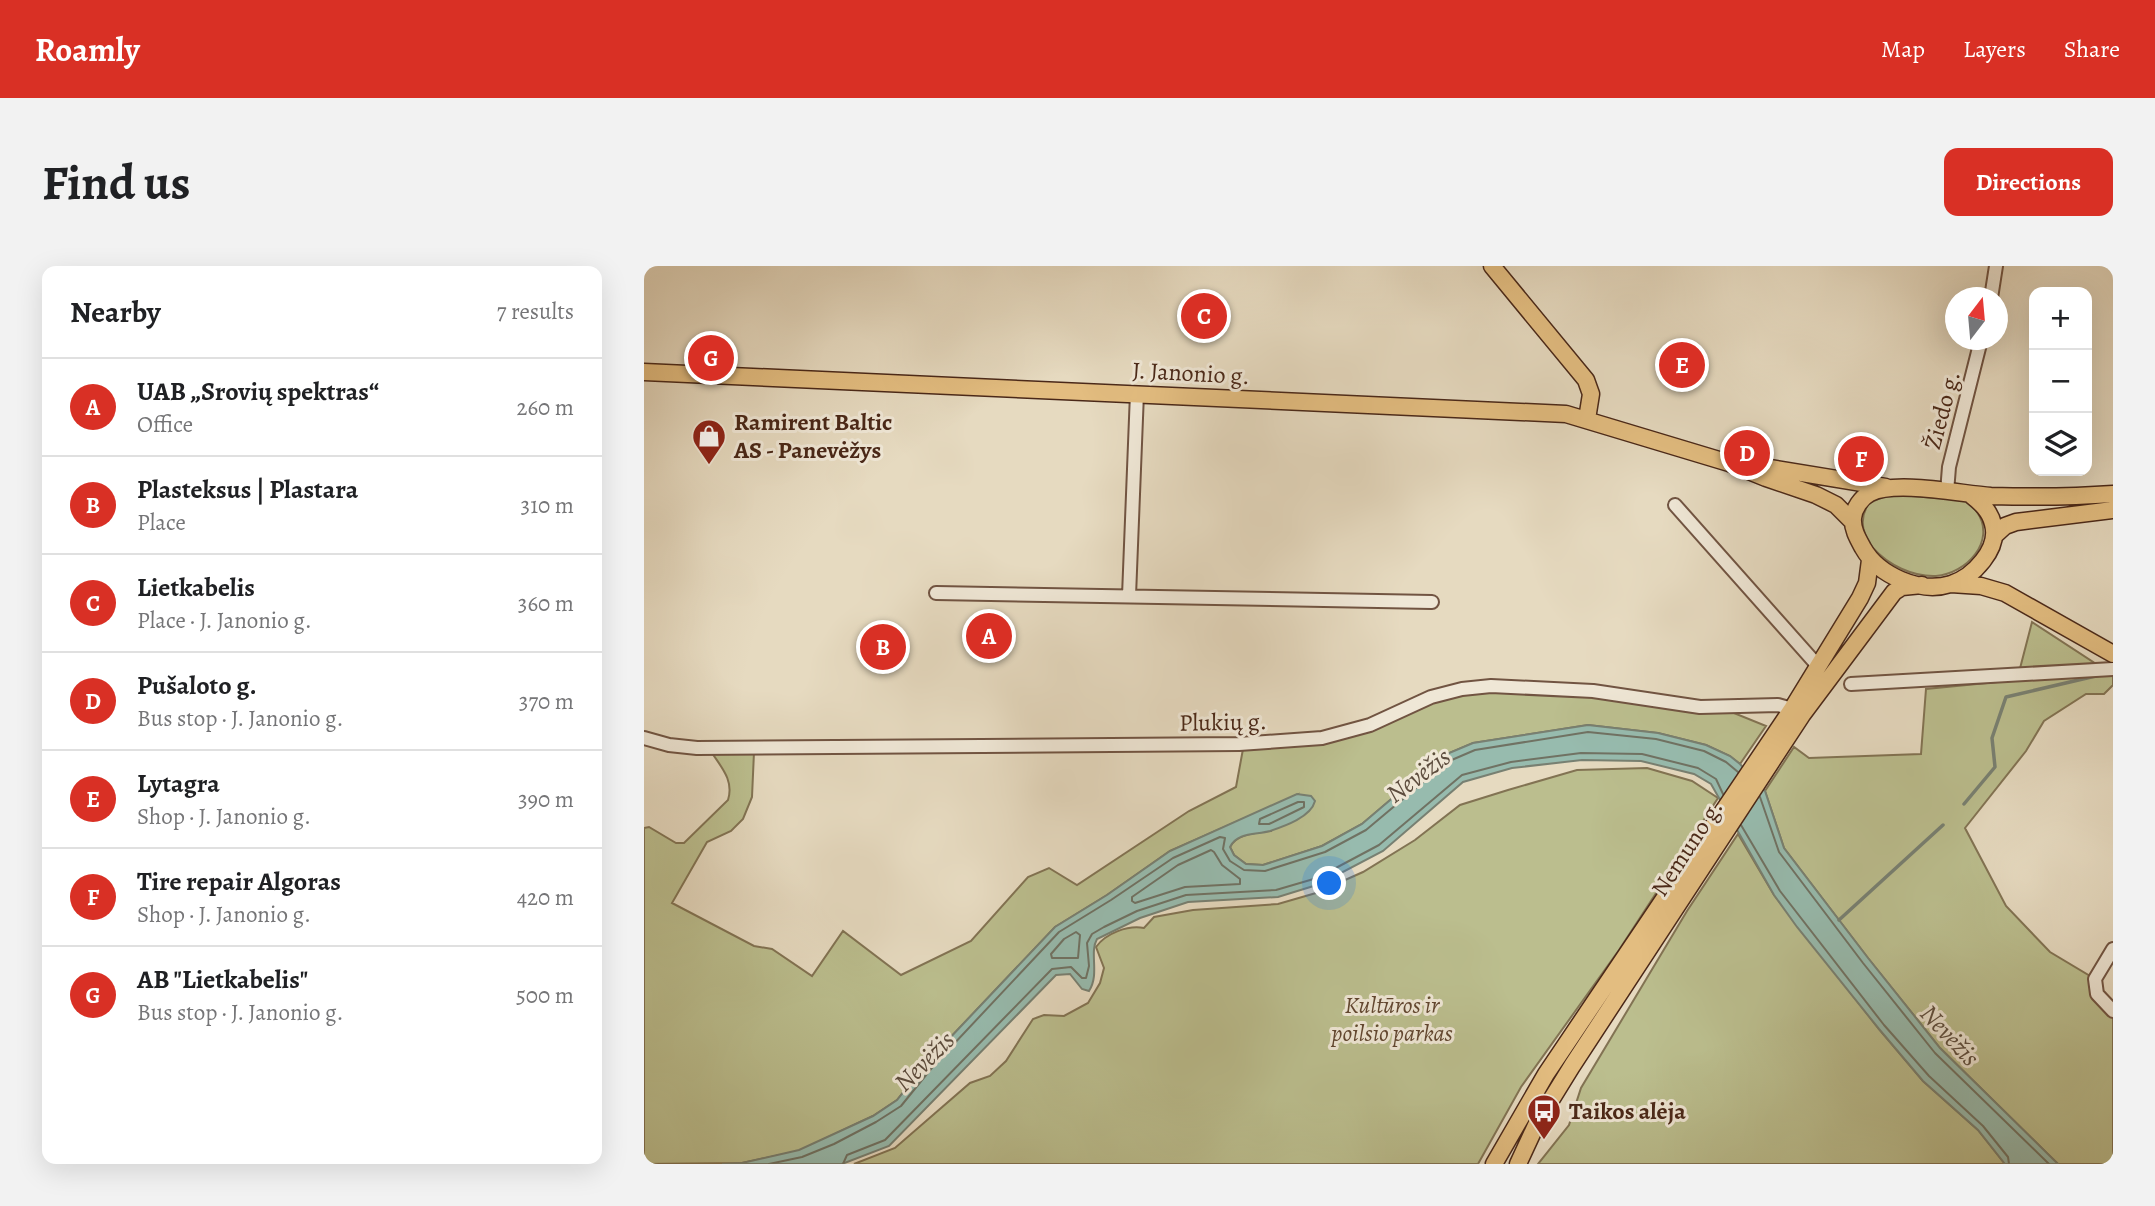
<!DOCTYPE html>
<meta charset="utf-8">
<style>
:root{--surface:#fff;--page:#f2f2f2;--text:#202124;--muted:#757577;--line:#e0e0e0;--accent:#d93025}
body{margin:0;font-family:Alegreya,serif;background:var(--page);color:var(--text)}
.controls{position:absolute;right:21px;top:21px;display:grid;overflow:hidden;border-radius:14px;box-shadow:0 7px 28px #0002}
.controls button{width:63px;height:63px;display:grid;place-items:center;padding:0;border:0;border-bottom:2px solid var(--line);background:var(--surface);color:var(--text);font:35px sans-serif}
.compass{position:absolute;left:1301px;top:21px;width:63px;height:63px;border-radius:50%;background:var(--surface);box-shadow:0 7px 28px #0002;rotate:16deg}
.you{position:absolute;left:686px;top:618px;width:24px;height:24px;margin:-18px;border:5px solid #fff;border-radius:50%;background:#1a73e8;box-shadow:0 0 0 10px #1a73e833}
.badge{display:grid;place-items:center;width:46px;height:46px;border-radius:50%;background:var(--accent);color:#fff;font-size:23px;font-weight:700}
.pin{position:absolute;translate:-50% -50%;border:4px solid #fff;box-shadow:0 2px 7px #0006}
.list{margin:0;padding:0;list-style:none}
h2{display:flex;justify-content:space-between;align-items:center;height:91px;margin:0;padding:0 28px;font-size:30px}
h2 small{font-size:23px;font-weight:400;color:var(--muted)}
.list li{display:grid;grid-template-columns:46px 1fr auto;gap:21px;align-items:center;box-sizing:border-box;height:98px;padding:0 28px;border-top:2px solid var(--line)}
.list b{display:block;font-size:26px;white-space:nowrap}
.list p{margin:0;font-size:23px;white-space:nowrap;color:var(--muted)}
.list em{font-size:23px;font-style:normal;color:var(--muted)}
.icon{flex:none;width:38px;height:38px;fill:none;stroke:currentColor;stroke-width:2;stroke-linecap:round;stroke-linejoin:round}
.map{position:relative;flex:none;width:1469px;height:898px;overflow:hidden;border-radius:14px}
header{display:flex;align-items:center;gap:42px;box-sizing:border-box;height:98px;padding:0 35px;background:var(--accent);color:#fff}
header strong{font-size:33px}
nav{display:flex;gap:38px;margin-inline-start:auto;font-size:24px}
.intro{display:flex;align-items:center;justify-content:space-between;box-sizing:border-box;height:168px;padding:0 42px}
h1{margin:0;font-size:49px}
.button{padding:18px 32px;border-radius:14px;background:var(--accent);color:#fff;font-size:24px;font-weight:700}
main{display:flex;gap:42px;padding:0 42px}
aside{flex:1;background:var(--surface);border-radius:14px;box-shadow:0 7px 28px #0002}
.map>svg:first-child{display:block}
.green{fill:#bbbe8e;stroke:#827353;stroke-width:2}
.water{fill:#97bbae;stroke:#788072;stroke-width:2}
.lines{fill:none;stroke-linecap:round;stroke-linejoin:round}
.shore{stroke:#707263;stroke-width:2}
.stream{stroke:#788072;stroke-width:3.5}
.minor-casing{stroke:#715442;stroke-width:16}
.major-casing{stroke:#4a2818;stroke-width:19}
.minor{stroke:#efe7d6;stroke-width:12}
.major{stroke:#e3bd80;stroke-width:16}
.labels{text-anchor:middle;stroke-width:6;stroke-linejoin:round;paint-order:stroke}
.street-label{font-size:24px;fill:#4a2818;stroke:#efe7d6}
.poi-label{font-size:24px;font-weight:bold;fill:#4a2818;stroke:#efe7d6;text-anchor:start}
.park-label{font-size:24px;font-style:italic;fill:#614630;stroke:#efe7d6}
.water-label{font-size:26px;font-style:italic;fill:#5d4d3e;stroke:#efe7d6}
</style>
<header>
<strong>Roamly</strong>
<nav><a>Map</a><a>Layers</a><a>Share</a></nav>
</header>
<div class="intro"><h1>Find us</h1><a class="button">Directions</a></div>
<main>
<aside>
<h2>Nearby<small>7 results</small></h2>
<ul class="list">
<li><span class="badge">A</span><div><b>UAB „Srovių spektras“</b><p>Office</p></div><em>260 m</em></li>
<li><span class="badge">B</span><div><b>Plasteksus | Plastara</b><p>Place</p></div><em>310 m</em></li>
<li><span class="badge">C</span><div><b>Lietkabelis</b><p>Place · J. Janonio g.</p></div><em>360 m</em></li>
<li><span class="badge">D</span><div><b>Pušaloto g.</b><p>Bus stop · J. Janonio g.</p></div><em>370 m</em></li>
<li><span class="badge">E</span><div><b>Lytagra</b><p>Shop · J. Janonio g.</p></div><em>390 m</em></li>
<li><span class="badge">F</span><div><b>Tire repair Algoras</b><p>Shop · J. Janonio g.</p></div><em>420 m</em></li>
<li><span class="badge">G</span><div><b>AB &quot;Lietkabelis&quot;</b><p>Bus stop · J. Janonio g.</p></div><em>500 m</em></li>
</ul>
</aside>
<div class="map">
<svg width="1469" height="898" viewBox="0 0 1469 898">
<rect width="100%" height="100%" fill="#e6dac0"/>
<filter id="stains"><feTurbulence type="fractalNoise" baseFrequency=".00286" numOctaves="4"/><feColorMatrix values="0 0 0 0 .2 0 0 0 0 .09 0 0 0 0 .02 0 0 0 .5 -.17"/></filter>
<radialGradient id="worn" r=".72"><stop offset=".6" stop-color="#630" stop-opacity="0"/><stop offset="1" stop-color="#630" stop-opacity=".3"/></radialGradient>
<path class="green" d="M1246,228C1262,229 1278,231 1294,232C1301,232 1309,231 1316,233C1323,235 1329,240 1333,246C1353,275 1322,308 1292,310C1269,311 1244,299 1229,282C1218,268 1215,252 1225,237Z
M1388,356L1469,409V419L1460,428H1442L1400,455L1382,485L1321,562L1362,640L1406,686L1451,713L1469,745V898H1414L1296,782L1224,692L1140,582L1121,525L1150,481L1165,492L1277,488L1282,423L1373,414Z
M845,425L950,429L1058,446L1090,447L1122,460L1096,498L1086,490L1062,479L1014,467L944,459L829,477L798,490L718,558L678,580L619,599L602,598L590,589L586,581C593,567 613,567 627,565L653,529L526,585L463,629L411,661L285,794L253,834L229,850L155,885L98,897L0,898V562L5,561L32,577H40L84,534C90,515 78,502 68,487L110,486L108,531L99,553L87,565L63,576L28,637L110,680L128,683L168,710L199,665L257,709L327,675L384,611L405,602L433,619L545,545L592,521L599,483L681,475L786,436L820,427Z
M1003,502L1048,515L1074,532L975,684L877,821L834,898H210L251,882L326,817L346,810L362,795L389,753L400,749L420,750L444,737L456,717L460,702L452,681C462,667 484,659 500,662L510,651L549,644L634,638L672,627L719,606L771,574L816,539L864,524L933,504Z
M1094,568L1130,629L1235,763L1279,815L1334,864L1361,898H894L925,859L937,822L1043,645Z"/>
<path class="water" d="M944,459L1014,467L1062,479L1086,490L1096,498L1121,525L1140,582L1224,692L1296,782L1414,898H1361L1334,864L1279,815L1235,763L1153,661L1130,629L1067,518L1050,508L997,495L938,494L868,502L819,516L739,585L676,618L634,631L544,636L496,652L453,673C445,687 456,708 445,725L438,723L426,708L412,709L245,880L198,898H78L98,897L155,884L229,850L253,834L285,794L411,661L463,629L526,585L653,528L667,530L671,535C667,551 641,560 626,565C612,569 593,566 586,581L590,589L602,598L619,599L678,580L718,558L798,490L829,477Z"/>
<g class="lines">
<path class="shore" d="M1116,531L1135,586L1219,697L1291,787L1405,898
M654,536H660V541L625,558H615L616,553Z
M1097,559L1136,625L1240,759L1285,810L1339,860L1364,891L1365,898
M567,584L570,586L578,599L596,613V618L541,621L491,637L488,635V631L534,599Z
M432,666L436,669L434,692H408L407,688L420,673Z
M125,898L158,891L190,878L232,856L257,840L291,798L415,666L467,634L529,592L576,571L581,572L579,583L586,595L600,604L621,605L681,586L722,564L803,496L831,484L944,466L1012,473L1060,485L1082,496L1094,506
M199,898L203,889L241,874L408,703L427,701L438,712H442L445,700L443,677L448,668L460,661L493,645L542,629L632,624L673,612L735,579L818,509L867,496L937,487L998,488L1054,502L1072,513L1079,528"/>
<path class="stream" d="M1320,538L1351,501L1348,472L1362,431L1456,409
M1195,654L1299,559"/>
<g class="minor-casing">
<path id="minor" d="M1347,32L1352,0
M1303,226L1305,201L1337,74
M1031,239L1174,400
M292,327L788,336
M485,330L493,127
M1207,418L1469,403
M0,472L25,479L53,482L595,478L678,472L726,459L787,431L818,423L847,420L949,425L1056,441L1134,439L1148,443
M1469,683L1451,713L1453,728L1469,745"/>
</g>
<g class="major-casing">
<path id="major" d="M848,0L942,114L947,128L943,153
M0,106L922,148L1085,197L1122,212L1172,229L1192,239L1209,256
M1102,198L1242,221
M1327,229C1337,237 1346,245 1349,258C1356,283 1329,311 1307,318C1276,328 1234,309 1219,282C1214,273 1208,263 1209,252C1210,242 1217,232 1226,227C1252,214 1317,228 1347,230C1387,231 1429,231 1469,228
M1350,270L1361,260L1372,256L1469,244
M1307,318L1337,320L1361,327L1469,388
M850,898L902,808L1148,443L1216,332L1223,317L1226,294
M874,898L894,855L928,800L1158,449L1250,326L1258,321L1278,319"/>
</g>
<use href="#minor" class="minor"/>
<use href="#major" class="major"/>
</g>
<defs>
<g id="shop-pin" transform="scale(1.75)"><path d="M0 17L-7.5 6A9.5 9.5 0 1 1 7.5 6Z" fill="#8f2418" stroke="#efe7d6"/><path d="M-5-2.5h2.3a2.7 3.5 0 0 1 5.4 0H5L5.5 6h-11ZM-1.5-2.5h3a1.5 2.3 0 0 0-3 0Z" fill="#fff"/></g>
<g id="bus-pin" transform="scale(1.75)"><path d="M0 17L-7.5 6A9.5 9.5 0 1 1 7.5 6Z" fill="#8f2418" stroke="#efe7d6"/><path d="M-5-6H5V4H4V6H2V4H-2V6H-4V4H-5ZM-3.5-4V0h7V-4ZM-3.5 1.2v1.5H-2V1.2ZM2 1.2v1.5H3.5V1.2Z" fill="#fff"/></g>
</defs>
<g fill-rule="evenodd">
<use href="#shop-pin" x="65" y="170"/>
<use href="#bus-pin" x="900" y="845"/>
</g>
<g class="labels">
<g class="street-label">
<text transform="translate(547 107) rotate(3)" y="8">J. Janonio g.</text>
<text transform="translate(1298 144) rotate(-75)" y="8">Žiedo g.</text>
<text transform="translate(579 456) rotate(-1)" y="8">Plukių g.</text>
<text transform="translate(1043 582) rotate(-57)" y="8">Nemuno g.</text>
</g>
<g class="poi-label">
<text x="90" y="164">Ramirent Baltic<tspan x="90" dy="28">AS - Panevėžys</tspan></text>
<text x="925" y="853">Taikos alėja</text>
</g>
<g class="park-label">
<text x="748" y="747">Kultūros ir<tspan x="748" dy="28">poilsio parkas</tspan></text>
</g>
<g class="water-label">
<text transform="translate(774 509) rotate(-37)" y="9">Nevėžis</text>
<text transform="translate(1306 769) rotate(47)" y="9">Nevėžis</text>
<text transform="translate(280 795) rotate(-45)" y="9">Nevėžis</text>
</g>
</g>
<rect width="100%" height="100%" filter="url(#stains)"/>
<rect width="100%" height="100%" fill="url(#worn)"/>
</svg>
<div class="controls">
<button>+</button>
<button>−</button>
<button><svg class="icon" aria-label="layers" viewBox="0 0 24 24"><path d="M12 4l9 5-9 5-9-5zM3 14l9 5 9-5"/></svg></button>
</div>
<svg class="compass" viewBox="-18 -18 36 36"><path d="M0-13l5 13h-10z" fill="#e53935"/><path d="M0 13l5-13h-10z" fill="#757577"/></svg>
<div class="you"></div>
<div class="pin badge" style="left:345px;top:370px">A</div>
<div class="pin badge" style="left:239px;top:381px">B</div>
<div class="pin badge" style="left:560px;top:50px">C</div>
<div class="pin badge" style="left:1103px;top:187px">D</div>
<div class="pin badge" style="left:1038px;top:99px">E</div>
<div class="pin badge" style="left:1217px;top:193px">F</div>
<div class="pin badge" style="left:67px;top:92px">G</div>
</div>
</main>
